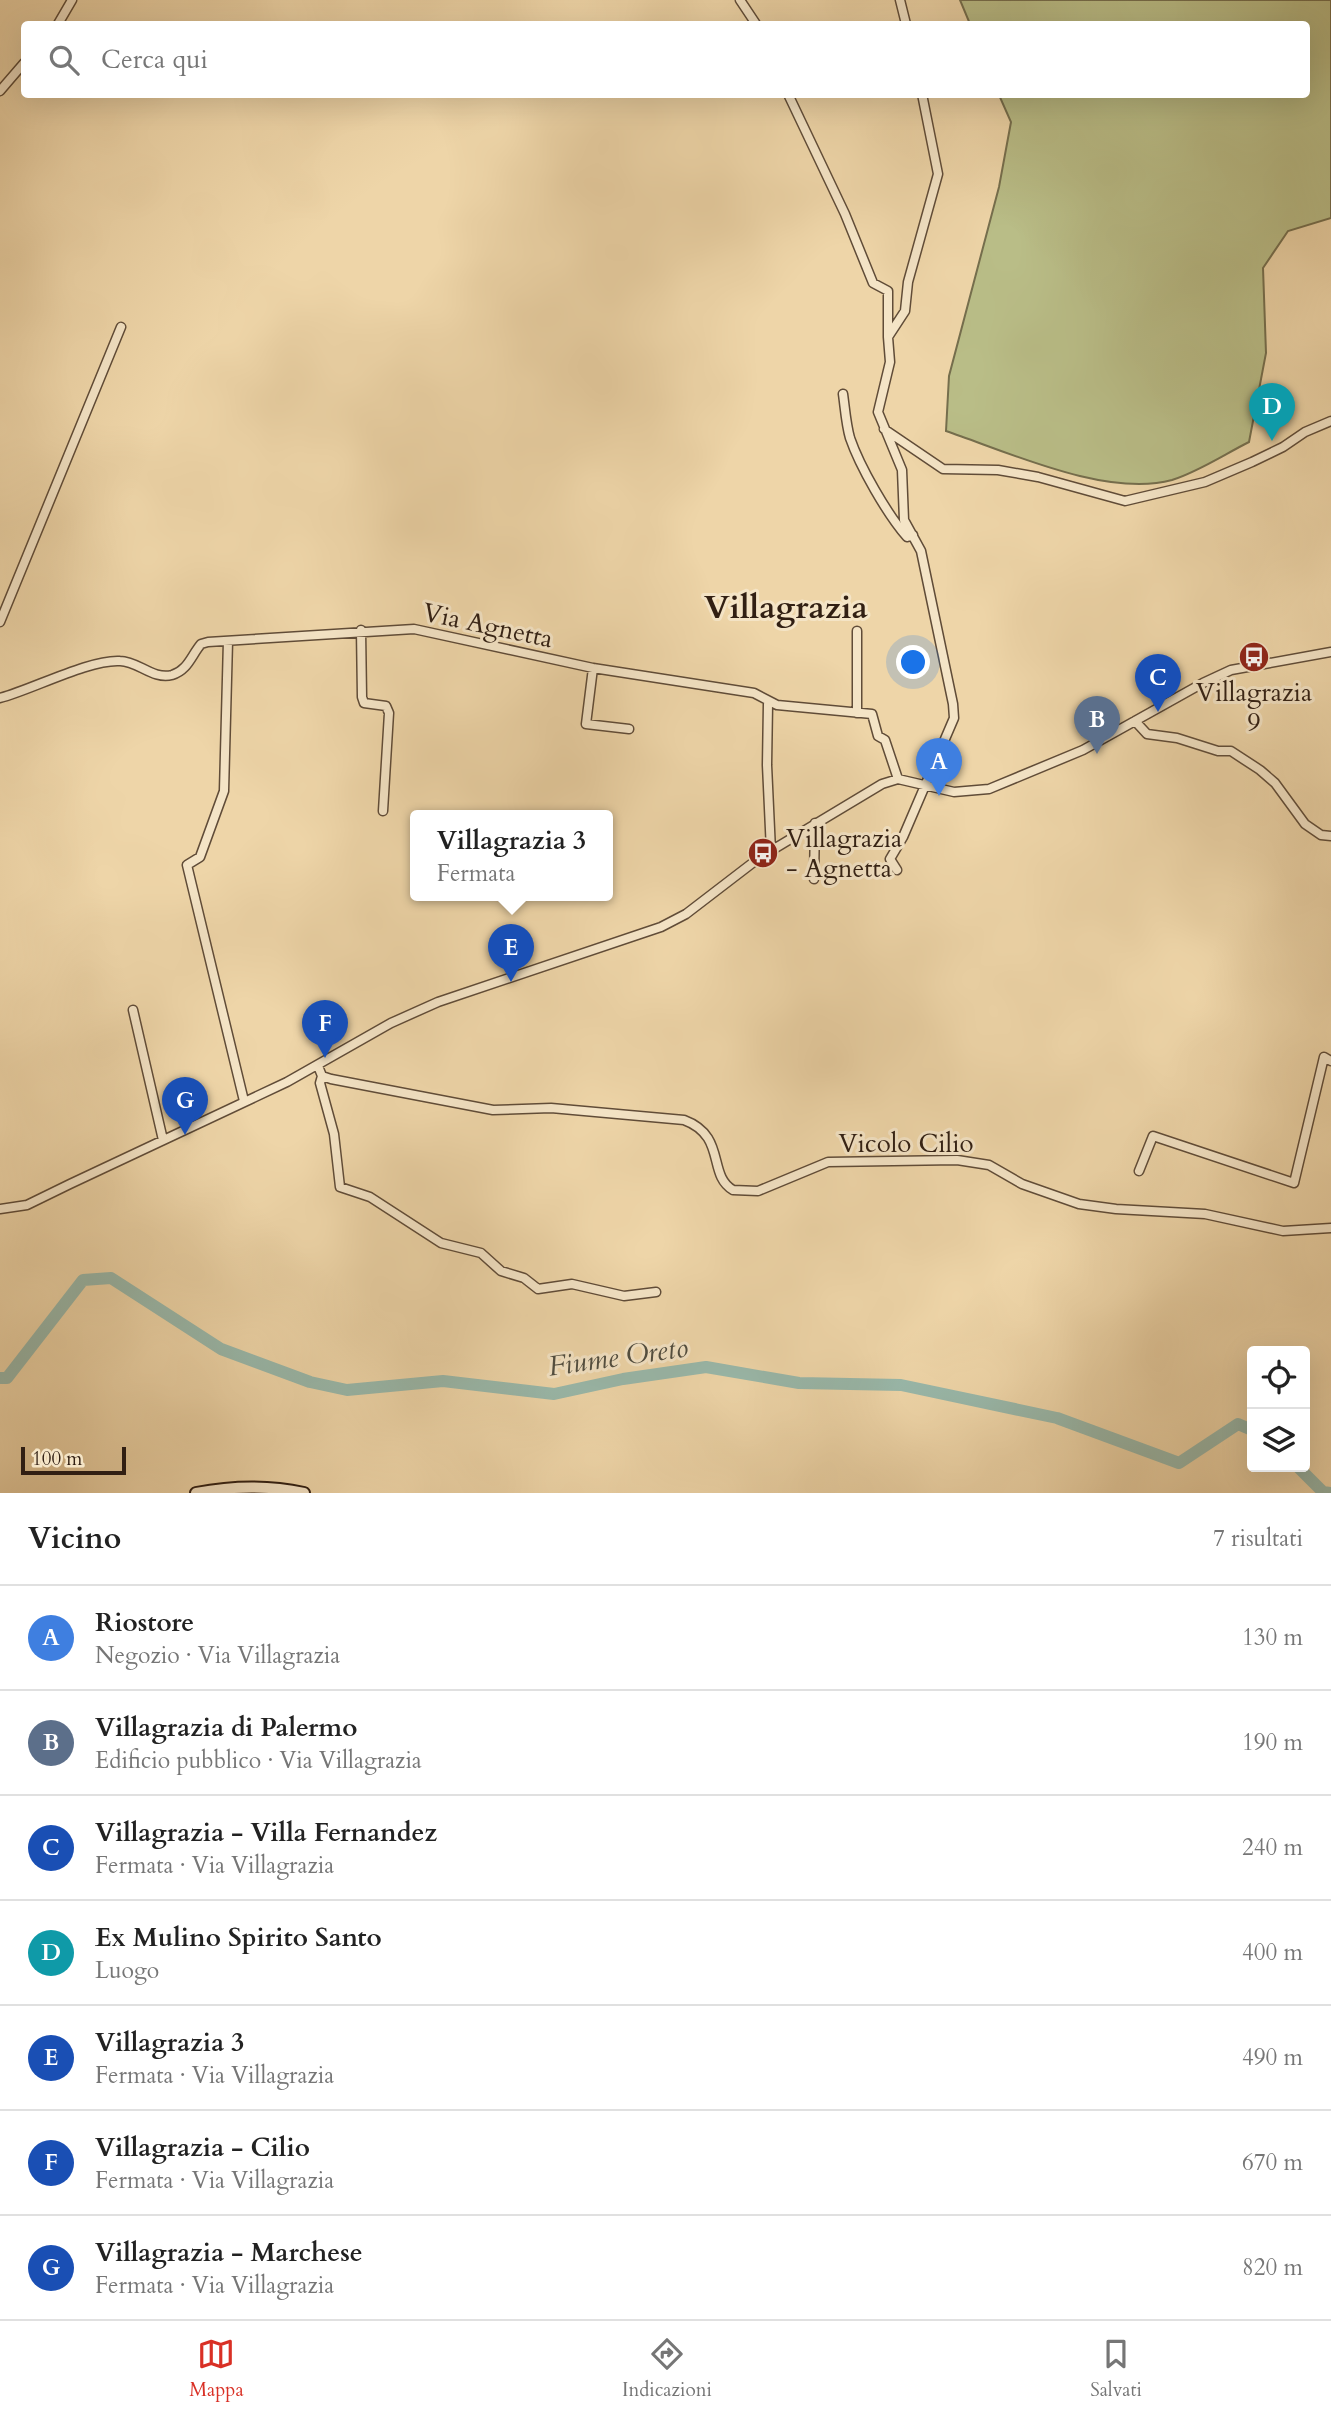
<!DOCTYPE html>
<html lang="it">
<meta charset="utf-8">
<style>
:root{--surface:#fff;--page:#f2f2f2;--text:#222;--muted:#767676;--line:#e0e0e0;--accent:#d93025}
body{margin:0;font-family:Cardo,serif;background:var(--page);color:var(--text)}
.controls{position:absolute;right:21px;bottom:21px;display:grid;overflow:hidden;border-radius:7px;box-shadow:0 7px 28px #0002}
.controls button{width:63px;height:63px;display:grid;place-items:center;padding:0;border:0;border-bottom:2px solid var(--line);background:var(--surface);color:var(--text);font:35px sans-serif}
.scale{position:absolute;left:21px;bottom:18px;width:105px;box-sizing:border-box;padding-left:7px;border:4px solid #311f13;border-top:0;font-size:19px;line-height:24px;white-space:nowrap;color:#311f13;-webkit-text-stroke:5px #f4e4c6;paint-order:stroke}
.you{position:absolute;left:914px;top:663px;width:24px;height:24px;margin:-18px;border:5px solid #fff;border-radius:50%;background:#1a73e8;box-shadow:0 0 0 10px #1a73e833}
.badge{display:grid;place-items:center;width:46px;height:46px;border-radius:50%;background:var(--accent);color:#fff;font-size:23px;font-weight:700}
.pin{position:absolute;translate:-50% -58px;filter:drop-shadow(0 2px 4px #0008)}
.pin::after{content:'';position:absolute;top:37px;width:24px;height:21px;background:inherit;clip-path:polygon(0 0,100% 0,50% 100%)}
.popup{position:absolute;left:410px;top:810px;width:203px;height:91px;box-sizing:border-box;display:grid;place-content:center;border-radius:7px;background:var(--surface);filter:drop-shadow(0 2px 5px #0005);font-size:23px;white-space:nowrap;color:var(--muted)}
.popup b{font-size:26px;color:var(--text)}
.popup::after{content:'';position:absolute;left:50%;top:100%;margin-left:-14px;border:14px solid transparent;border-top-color:var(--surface)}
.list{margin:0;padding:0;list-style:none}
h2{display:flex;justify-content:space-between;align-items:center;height:91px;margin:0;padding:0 28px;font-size:30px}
h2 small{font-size:23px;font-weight:400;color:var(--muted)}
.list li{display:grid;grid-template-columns:46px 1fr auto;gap:21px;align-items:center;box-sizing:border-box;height:105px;padding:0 28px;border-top:2px solid var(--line)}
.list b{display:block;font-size:26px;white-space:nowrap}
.list p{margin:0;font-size:23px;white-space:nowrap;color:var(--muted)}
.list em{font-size:23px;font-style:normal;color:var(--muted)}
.icon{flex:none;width:38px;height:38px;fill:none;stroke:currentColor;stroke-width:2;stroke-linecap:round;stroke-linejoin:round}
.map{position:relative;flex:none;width:1331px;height:1493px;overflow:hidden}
.search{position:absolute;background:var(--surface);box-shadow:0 7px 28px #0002;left:21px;right:21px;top:21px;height:77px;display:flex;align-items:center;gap:18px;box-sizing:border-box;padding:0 24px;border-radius:7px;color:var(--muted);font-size:26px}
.sheet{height:826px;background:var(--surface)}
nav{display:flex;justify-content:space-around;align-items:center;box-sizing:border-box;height:98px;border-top:2px solid var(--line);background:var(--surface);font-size:19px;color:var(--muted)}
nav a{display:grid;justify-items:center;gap:4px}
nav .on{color:var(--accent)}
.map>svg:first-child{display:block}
.green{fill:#b9bd87;stroke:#756e4d;stroke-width:2}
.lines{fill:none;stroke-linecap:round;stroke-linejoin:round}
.river{stroke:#99b8aa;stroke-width:12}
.minor-casing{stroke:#604c38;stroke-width:11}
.secondary-casing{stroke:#311f13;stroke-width:14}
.minor{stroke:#f4e4c6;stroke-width:8}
.secondary{stroke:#f4e4c6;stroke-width:10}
.labels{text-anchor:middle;stroke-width:6;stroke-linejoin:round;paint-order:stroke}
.street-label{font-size:26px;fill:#311f13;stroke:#f4e4c6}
.poi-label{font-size:26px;fill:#311f13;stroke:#f4e4c6}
.water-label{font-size:28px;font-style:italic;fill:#504d40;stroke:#f4e4c6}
.district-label{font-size:33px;font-weight:bold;fill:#311f13;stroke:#f4e4c6}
</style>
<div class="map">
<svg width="1331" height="1493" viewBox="0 0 1331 1493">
<rect width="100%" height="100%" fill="#eed5a8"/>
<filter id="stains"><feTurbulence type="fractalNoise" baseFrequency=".00286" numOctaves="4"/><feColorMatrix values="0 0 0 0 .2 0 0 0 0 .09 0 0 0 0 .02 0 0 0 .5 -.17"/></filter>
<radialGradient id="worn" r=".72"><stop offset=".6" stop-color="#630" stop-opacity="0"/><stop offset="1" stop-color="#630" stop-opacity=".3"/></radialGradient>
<path class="green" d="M960,0H1331V218L1288,231L1263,268L1266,353L1249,442C1225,454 1198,472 1172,480C1107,498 1008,452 946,431L949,376L999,187L1011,122L999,95L1306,94V24H970Z"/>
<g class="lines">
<path class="river" d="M0,1378H7L83,1280L111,1278L221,1349L310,1382L347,1390L443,1381L554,1394L623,1379L706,1367L799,1383L901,1385L1057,1418L1179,1463L1238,1424L1252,1430
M1298,1467L1323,1492L1331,1493"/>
<g class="minor-casing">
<path id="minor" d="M740,0L756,24
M900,0L906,24
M58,24L72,0
M0,91L24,63
M788,94L845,214L873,283L888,291V337
M843,394C845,408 846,424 850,438C860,467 887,514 907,537L913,535
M884,429L943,469L998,470L1038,477L1125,501L1205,482L1252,462L1283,447L1305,432L1331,421
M0,622L121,327
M361,630L362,697L364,703L386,706L389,713L383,811
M857,631V713
M228,641L224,791L200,857L187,865L244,1101
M593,668L586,724L629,729
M0,698C31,690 90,659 120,661C138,661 153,680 172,675C188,670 191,656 201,644L208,642L414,629L593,668L754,693L777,705L872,714L878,736L885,740L898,779
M768,704L767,765L771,851
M1135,721L1147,734L1177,738L1218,751H1231L1260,770L1275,783L1305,824L1321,835L1331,836
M897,870L890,859L903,837L954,718L953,704L921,551L904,520L902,470L878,412L890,362L888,337L905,311L908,282L938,174L922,94
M814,879L815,823
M133,1010L163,1140
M318,1066L322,1076L331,1079L493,1110L551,1108L684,1120C727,1136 707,1175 733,1190L758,1191L828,1162L957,1160L989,1165L1022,1184L1079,1204L1116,1209L1205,1214L1283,1231L1331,1228
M322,1076L320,1083L334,1134L340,1187L370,1197L441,1243L481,1253L501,1271L524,1278L538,1289L572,1284L624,1296L656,1292
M1139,1171L1153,1136L1294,1183L1324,1057L1331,1061
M0,1209L27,1205L70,1184L287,1082L391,1023L438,1002L661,927L686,914L759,858L882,784L898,779L954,792L989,789L1083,750L1203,683L1231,670L1331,652"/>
</g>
<g class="secondary-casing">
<path id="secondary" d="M196,1493C232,1486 268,1485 304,1493"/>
</g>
<use href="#minor" class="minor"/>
<use href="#secondary" class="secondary"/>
</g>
<defs>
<g id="bus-disc" transform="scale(1.575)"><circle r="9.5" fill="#8f2418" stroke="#f4e4c6"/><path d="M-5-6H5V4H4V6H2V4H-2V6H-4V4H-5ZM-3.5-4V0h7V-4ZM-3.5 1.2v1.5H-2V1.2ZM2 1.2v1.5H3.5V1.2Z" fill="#fff"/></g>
</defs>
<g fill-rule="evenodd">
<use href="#bus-disc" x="1254" y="657"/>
<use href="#bus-disc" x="763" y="853"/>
</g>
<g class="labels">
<g class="street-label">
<text transform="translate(488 625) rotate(12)" y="9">Via Agnetta</text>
<text x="906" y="1152">Vicolo Cilio</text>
</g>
<g class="poi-label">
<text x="1254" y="701">Villagrazia<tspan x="1254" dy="30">9</tspan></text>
<text x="786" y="847" text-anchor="start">Villagrazia<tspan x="786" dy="30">- Agnetta</tspan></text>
</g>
<g class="water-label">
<text transform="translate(618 1356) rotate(-8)" y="10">Fiume Oreto</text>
</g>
<g class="district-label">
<text x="786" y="618">Villagrazia</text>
</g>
</g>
<rect width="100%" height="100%" filter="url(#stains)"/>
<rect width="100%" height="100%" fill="url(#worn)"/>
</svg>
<div class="controls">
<button><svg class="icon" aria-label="locate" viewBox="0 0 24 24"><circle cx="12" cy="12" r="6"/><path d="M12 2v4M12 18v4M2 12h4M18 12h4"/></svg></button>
<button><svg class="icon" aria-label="layers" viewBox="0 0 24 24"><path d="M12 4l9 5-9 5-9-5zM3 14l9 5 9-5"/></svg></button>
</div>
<div class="scale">100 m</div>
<div class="you"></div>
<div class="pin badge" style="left:939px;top:796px;background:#3f7fe0">A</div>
<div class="pin badge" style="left:1097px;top:754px;background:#5c6f8a">B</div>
<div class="pin badge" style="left:1158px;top:712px;background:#1a4fb4">C</div>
<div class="pin badge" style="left:1272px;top:441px;background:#0f9aa8">D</div>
<div class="pin badge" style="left:511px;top:982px;background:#1a4fb4">E</div>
<div class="popup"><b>Villagrazia 3</b>Fermata</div>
<div class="pin badge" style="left:325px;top:1058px;background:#1a4fb4">F</div>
<div class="pin badge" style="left:185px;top:1135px;background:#1a4fb4">G</div>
<div class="search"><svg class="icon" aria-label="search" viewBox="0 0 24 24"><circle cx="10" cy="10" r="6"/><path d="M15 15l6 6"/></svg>Cerca qui</div>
</div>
<section class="sheet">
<h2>Vicino<small>7 risultati</small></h2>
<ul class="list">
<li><span class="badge" style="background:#3f7fe0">A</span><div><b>Riostore</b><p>Negozio · Via Villagrazia</p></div><em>130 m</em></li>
<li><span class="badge" style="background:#5c6f8a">B</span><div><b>Villagrazia di Palermo</b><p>Edificio pubblico · Via Villagrazia</p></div><em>190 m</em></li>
<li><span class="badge" style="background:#1a4fb4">C</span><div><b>Villagrazia - Villa Fernandez</b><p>Fermata · Via Villagrazia</p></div><em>240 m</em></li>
<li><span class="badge" style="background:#0f9aa8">D</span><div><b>Ex Mulino Spirito Santo</b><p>Luogo</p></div><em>400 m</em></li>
<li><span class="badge" style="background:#1a4fb4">E</span><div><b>Villagrazia 3</b><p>Fermata · Via Villagrazia</p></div><em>490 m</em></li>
<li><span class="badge" style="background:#1a4fb4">F</span><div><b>Villagrazia - Cilio</b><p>Fermata · Via Villagrazia</p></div><em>670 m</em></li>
<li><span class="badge" style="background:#1a4fb4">G</span><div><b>Villagrazia - Marchese</b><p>Fermata · Via Villagrazia</p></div><em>820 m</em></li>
</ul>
</section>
<nav>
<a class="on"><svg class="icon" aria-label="map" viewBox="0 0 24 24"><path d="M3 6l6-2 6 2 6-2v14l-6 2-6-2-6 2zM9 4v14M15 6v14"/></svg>Mappa</a>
<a><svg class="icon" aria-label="directions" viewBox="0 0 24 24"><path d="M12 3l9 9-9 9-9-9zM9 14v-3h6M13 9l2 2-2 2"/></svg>Indicazioni</a>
<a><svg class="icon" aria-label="saved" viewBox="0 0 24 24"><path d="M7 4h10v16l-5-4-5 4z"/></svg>Salvati</a>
</nav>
